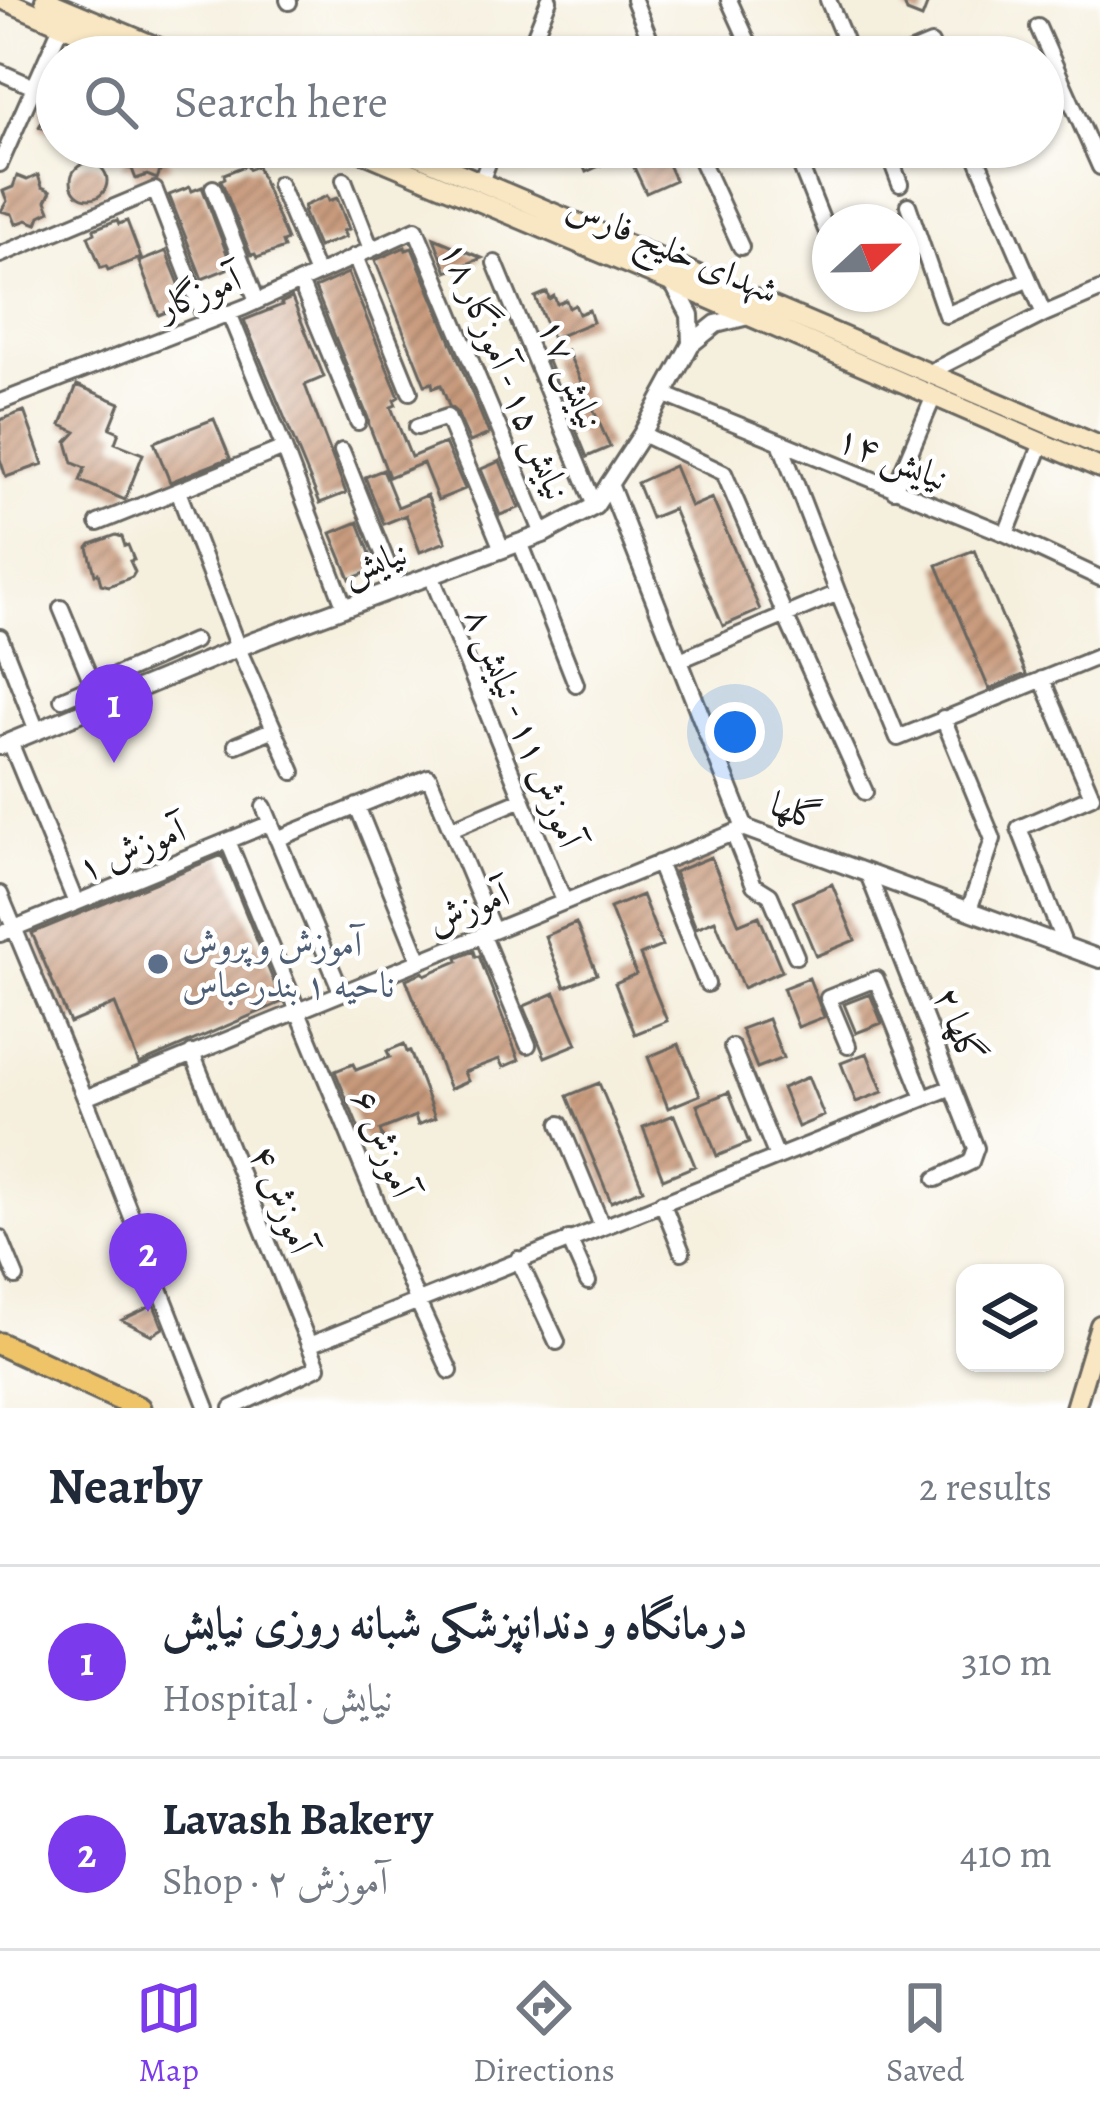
<!DOCTYPE html>
<meta charset="utf-8">
<style>
:root{--surface:#fff;--page:#f2f2f3;--text:#1f2937;--muted:#747a83;--line:#e0e1e3;--accent:#7c3aed}
body{margin:0;font-family:Alegreya,Amiri,serif;background:var(--page);color:var(--text)}
.controls{position:absolute;right:36px;bottom:36px;display:grid;overflow:hidden;border-radius:24px;box-shadow:0 3px 9px #0004}
.controls button{width:108px;height:108px;display:grid;place-items:center;padding:0;border:0;border-bottom:3px solid var(--line);background:var(--surface);color:var(--text);font:60px sans-serif}
.compass{position:absolute;left:812px;top:204px;width:108px;height:108px;border-radius:50%;background:var(--surface);box-shadow:0 3px 9px #0004;rotate:68deg}
.you{position:absolute;left:735px;top:732px;width:42px;height:42px;margin:-30px;border:9px solid #fff;border-radius:50%;background:#1a73e8;box-shadow:0 0 0 18px #1a73e833}
.badge{display:grid;place-items:center;width:78px;height:78px;border-radius:50%;background:var(--accent);color:#fff;font-size:39px;font-weight:700}
.pin{position:absolute;translate:-50% -99px;filter:drop-shadow(0 3px 6px #0008)}
.pin::after{content:'';position:absolute;top:63px;width:42px;height:36px;background:inherit;clip-path:polygon(0 0,100% 0,50% 100%)}
.list{margin:0;padding:0;list-style:none}
h2{display:flex;justify-content:space-between;align-items:center;height:156px;margin:0;padding:0 48px;font-size:51px}
h2 small{font-size:39px;font-weight:400;color:var(--muted)}
.list li{display:grid;grid-template-columns:78px 1fr auto;gap:36px;align-items:center;box-sizing:border-box;height:192px;padding:0 48px;border-top:3px solid var(--line)}
.list b{display:block;font-size:45px;white-space:nowrap}
.list p{margin:0;font-size:39px;white-space:nowrap;color:var(--muted)}
.list em{font-size:39px;font-style:normal;color:var(--muted)}
.icon{flex:none;width:66px;height:66px;fill:none;stroke:currentColor;stroke-width:2;stroke-linecap:round;stroke-linejoin:round}
.map{position:relative;flex:none;width:1100px;height:1408px;overflow:hidden}
.search{position:absolute;background:var(--surface);box-shadow:0 3px 9px #0004;left:36px;right:36px;top:36px;height:132px;display:flex;align-items:center;gap:30px;box-sizing:border-box;padding:0 42px;border-radius:66px;color:var(--muted);font-size:45px}
.sheet{height:540px;background:var(--surface)}
nav{display:flex;justify-content:space-around;align-items:center;box-sizing:border-box;height:168px;border-top:3px solid var(--line);background:var(--surface);font-size:33px;color:var(--muted)}
nav a{display:grid;justify-items:center;gap:6px}
nav .on{color:var(--accent)}
.map>svg:first-child{display:block}
.building{fill:url(#building-hatch)}
.lines{fill:none;stroke-linecap:round;stroke-linejoin:round}
.minor-casing{stroke:#686660;stroke-width:20}
.tertiary-casing{stroke:#686660;stroke-width:22}
.secondary-casing{stroke:#686660;stroke-width:24}
.primary-casing{stroke:#686660;stroke-width:27}
.minor{stroke:#fff;stroke-width:14}
.tertiary{stroke:#fff;stroke-width:16}
.secondary{stroke:#f9e7c3;stroke-width:18}
.primary{stroke:#efc469;stroke-width:21}
.service-dot{fill:#5c6f8a;stroke:#fff;stroke-width:4.5}
.labels{text-anchor:middle;stroke-width:9;stroke-linejoin:round;paint-order:stroke}
.street-label{font-size:36px;fill:#1c1c1c;stroke:#fff}
.service-label{font-size:36px;fill:#4e5e75;stroke:#fff;text-anchor:start}
</style>
<div class="map">
<svg width="1100" height="1408" viewBox="0 0 1100 1408">
<defs>
<pattern id="building-hatch" width="6" height="6" patternUnits="userSpaceOnUse" patternTransform="scale(3)"><rect width="6" height="6" fill="#c89a7b"/><path d="M-1 1l2-2M0 6l6-6M5 7l2-2" fill="none" stroke="#a27d64"/></pattern>
</defs>
<rect width="100%" height="100%" fill="#fff"/>
<filter id="ink" filterUnits="userSpaceOnUse"><feTurbulence type="fractalNoise" baseFrequency=".00833" numOctaves="2"/><feDisplacementMap in="SourceGraphic" scale="24" xChannelSelector="R" yChannelSelector="G"/><feConvolveMatrix kernelMatrix="1 2 1 2 8 2 1 2 1" color-interpolation-filters="sRGB"/></filter>
<filter id="wash" filterUnits="userSpaceOnUse"><feTurbulence type="fractalNoise" baseFrequency=".004" numOctaves="4" result="noise"/><feDisplacementMap in="SourceGraphic" scale="48" xChannelSelector="R" yChannelSelector="G"/><feGaussianBlur stdDeviation="2.7" result="paint"/><feColorMatrix in="noise" values="0 0 0 0 0 0 0 0 0 0 0 0 0 0 0 0 0 1.4 0 .05"/><feComposite in="paint" operator="in"/></filter>
<g filter="url(#wash)">
<rect width="100%" height="100%" fill="#f5efdd"/>
<g id="blocks">
<path class="building" d="M903,0H929L922,18L907,12Z
M57,101V133L39,127L44,118L40,107Z
M123,147H171L166,156L171,166L160,171L157,179L147,175L136,179L132,169L121,166L127,157Z
M575,147H611L616,158L586,172Z
M646,147L653,161L664,156L675,180L646,193L630,159L638,155L636,151Z
M71 181a18 18 0 1 1 36 0a18 18 0 1 1-36 0Z
M247,165L249,169L257,166L287,240L282,242L284,248L257,258L255,254L251,255L221,180L225,178L224,174Z
M38,175L42,187L51,191L46,201L50,211L40,216L37,224L27,220L16,224L12,214L1,211L7,201L3,191L13,187L17,176L27,180Z
M190,187L192,191L202,187L230,262L225,264L227,269L202,279L169,195Z
M327,196L329,201L337,198L349,229L343,231L346,237L318,247L303,211L305,210L304,206Z
M117,220L119,224L127,221L141,258L108,270L106,266L101,268L88,236L95,233L94,229Z
M434,238L482,258L447,272Z
M405,247L406,250L412,248L489,434L470,442L457,413L449,406L441,385L433,388L432,383L425,385L375,260Z
M166,251L187,304L159,315L139,262Z
M348,273L399,397L394,400L396,405L391,407L411,457L445,443L465,489L438,500L423,463L389,477L369,425L368,418L315,288Z
M547,292L549,299L554,296L557,304L566,300L569,308L575,305L579,314L589,310L593,322L552,339L535,297Z
M292,298L324,377L305,385L346,493L320,503L244,320L282,305L281,303Z
M567,350L610,447L587,457L547,359Z
M77,385L120,403L110,428L119,432L115,443L143,454L125,500L80,481L85,468L73,463L67,442L76,432L61,425Z
M24,411L43,464L6,477L0,459V420Z
M214,419L230,458L170,482L154,442Z
M500,461L519,508L500,515L481,469Z
M674,466L691,507L712,498L760,610L723,626L673,509L651,518L637,483Z
M383,470L398,507L427,495L446,542L420,552L406,515L384,524L365,477Z
M358,522L376,569L350,579L331,533Z
M116,535L122,537L125,546L128,545L134,560L130,561L135,572L132,577L109,586L101,584L98,573L95,574L88,548L91,544Z
M974,550L1026,674L989,689L937,565Z
M222,855L282,1002L139,1064L115,1004L70,1023L32,933Z
M711,857L739,924L759,916L782,971L743,988L715,920L696,928L674,872Z
M832,884L855,940L816,956L793,901Z
M642,895L662,946L640,955L667,1021L635,1034L615,983L636,974L610,908Z
M576,923L597,974L565,987L545,936Z
M474,951L476,957L479,956L519,1060L503,1067L499,1059L464,1072L468,1081L450,1089L406,979L423,972L425,975L458,961L457,958Z
M809,978L824,1017L798,1027L783,988Z
M555,993L577,1044L545,1057L524,1006Z
M870,994L882,1023L856,1033L844,1004Z
M768,1019L783,1058L757,1068L741,1029Z
M404,1044L407,1052L410,1051L435,1118L418,1125L415,1116L380,1130L383,1139L366,1146L335,1071L353,1064L356,1070L390,1057L387,1051Z
M679,1044L700,1095L668,1108L648,1057Z
M867,1053L883,1092L856,1102L841,1063Z
M808,1077L824,1116L798,1127L782,1088Z
M599,1083L643,1189L611,1202L567,1096Z
M729,1092L749,1143L717,1156L697,1105Z
M674,1115L695,1166L663,1179L643,1127Z
M154,1305L163,1328L152,1335L122,1320Z"/>
</g>
</g>
<g filter="url(#ink)">
<use href="#blocks" fill-opacity="0" stroke="#686660" stroke-width="3"/>
<g class="lines">
<g class="minor-casing">
<path id="minor" d="M288,0L289,2
M634,0L657,57
M729,0L755,57
M828,0L852,57
M1038,27L1100,167
M593,43L599,57
M526,57L549,0
M900,57L931,44L936,57
M0,72L34,87
M695,147L741,247
M793,147L826,230
M886,147L900,184
M972,147L1044,314
M0,164L61,26
M344,180L371,249
M481,182L494,147
M279,184L317,274
M213,188L257,301
M908,205L946,315L1029,279
M0,255L155,190L206,322
M355,256L410,392
M495,263L595,506
M300,282L358,422
M229,313L284,448L345,608
M928,373L1044,314L1100,290
M663,394L1006,534L1100,578
M0,402L245,307L416,229L543,534
M417,427L447,417L502,549
M642,434L724,473L785,615L865,792
M781,445L838,593L898,738L1100,656
M342,451L397,588
M894,490L934,396
M178,491L238,648L293,772
M98,523L284,448
M1006,534L1042,443
M520,542L576,684
M431,575L564,901
M61,608L96,692
M0,637L37,731
M680,660L838,593
M1042,679L1092,796L1019,828L1065,946
M62,699L194,641
M943,718L993,839L969,910
M10,742L76,903
M236,745L274,729
M357,806L419,959
M264,807L341,991
M451,829L522,799
M733,833L754,885L770,895L796,956
M277,839L429,777L493,930
M228,841L417,1300L450,1371
M658,863L707,984
M868,874L976,1148L971,1162L936,1179
M0,894L85,1098L207,1408
M0,934L271,823
M482,934L528,1045
M848,1046L828,998L876,979L924,1098
M732,1047L777,1157
M192,1053L318,1367L232,1408
M85,1098L745,828
M560,1124L602,1226
M662,1202L682,1252
M0,1238L16,1277
M569,1239L588,1282
M518,1259L557,1342
M309,1345L952,1087"/>
</g>
<g class="tertiary-casing">
<path id="tertiary" d="M673,283L690,315L691,344
M609,484L745,828L1100,959
M0,746L257,640L543,534L595,506L642,434L691,344L716,324L748,316"/>
</g>
<g class="secondary-casing">
<path id="secondary" d="M4,0L136,57
M45,0L181,57
M350,147L673,283L1100,468
M398,147L1100,446
M1075,1408L1100,1325"/>
</g>
<g class="primary-casing">
<path id="primary" d="M0,1344L139,1408"/>
</g>
<use href="#minor" class="minor"/>
<use href="#tertiary" class="tertiary"/>
<use href="#secondary" class="secondary"/>
<use href="#primary" class="primary"/>
</g>
</g>
<circle class="service-dot" cx="158" cy="964" r="12"/>
<g class="labels">
<g class="street-label">
<text transform="translate(673 248) rotate(23)" y="13">شهدای خلیج فارس</text>
<text transform="translate(199 292) rotate(-22)" y="13">آموزگار</text>
<text transform="translate(507 370) rotate(67)" y="13">نیایش ۱۵ - آموزگار ۱۸</text>
<text transform="translate(572 373) rotate(68)" y="13">نیایش ۱۷</text>
<text transform="translate(893 457) rotate(22)" y="13">نیایش ۱۴</text>
<text transform="translate(374 561) rotate(-20)" y="13">نیایش</text>
<text transform="translate(525 727) rotate(68)" y="13">آموزش ۱۱ - نیایش ۸</text>
<text transform="translate(796 810) rotate(21)" y="13">گلها</text>
<text transform="translate(131 848) rotate(-22)" y="13">آموزش ۱</text>
<text transform="translate(468 907) rotate(-22)" y="13">آموزش</text>
<text transform="translate(960 1025) rotate(69)" y="13">گلها ۲</text>
<text transform="translate(385 1143) rotate(68)" y="13">آموزش ۶</text>
<text transform="translate(283 1199) rotate(68)" y="13">آموزش ۴</text>
</g>
<g class="service-label">
<text x="182" y="956">آموزش و پروش<tspan x="182" dy="41">ناحیه ۱ بندرعباس</tspan></text>
</g>
</g>
</svg>
<div class="controls">
<button><svg class="icon" aria-label="layers" viewBox="0 0 24 24"><path d="M12 4l9 5-9 5-9-5zM3 14l9 5 9-5"/></svg></button>
</div>
<svg class="compass" viewBox="-18 -18 36 36"><path d="M0-13l5 13h-10z" fill="#e53935"/><path d="M0 13l5-13h-10z" fill="#747a83"/></svg>
<div class="you"></div>
<div class="pin badge" style="left:114px;top:763px">1</div>
<div class="pin badge" style="left:148px;top:1312px">2</div>
<div class="search"><svg class="icon" aria-label="search" viewBox="0 0 24 24"><circle cx="10" cy="10" r="6"/><path d="M15 15l6 6"/></svg>Search here</div>
</div>
<section class="sheet">
<h2>Nearby<small>2 results</small></h2>
<ul class="list">
<li><span class="badge">1</span><div><b>درمانگاه و دندانپزشکی شبانه روزی نیایش</b><p>Hospital · نیایش</p></div><em>310 m</em></li>
<li><span class="badge">2</span><div><b>Lavash Bakery</b><p>Shop · آموزش ۲</p></div><em>410 m</em></li>
</ul>
</section>
<nav>
<a class="on"><svg class="icon" aria-label="map" viewBox="0 0 24 24"><path d="M3 6l6-2 6 2 6-2v14l-6 2-6-2-6 2zM9 4v14M15 6v14"/></svg>Map</a>
<a><svg class="icon" aria-label="directions" viewBox="0 0 24 24"><path d="M12 3l9 9-9 9-9-9zM9 14v-3h6M13 9l2 2-2 2"/></svg>Directions</a>
<a><svg class="icon" aria-label="saved" viewBox="0 0 24 24"><path d="M7 4h10v16l-5-4-5 4z"/></svg>Saved</a>
</nav>
